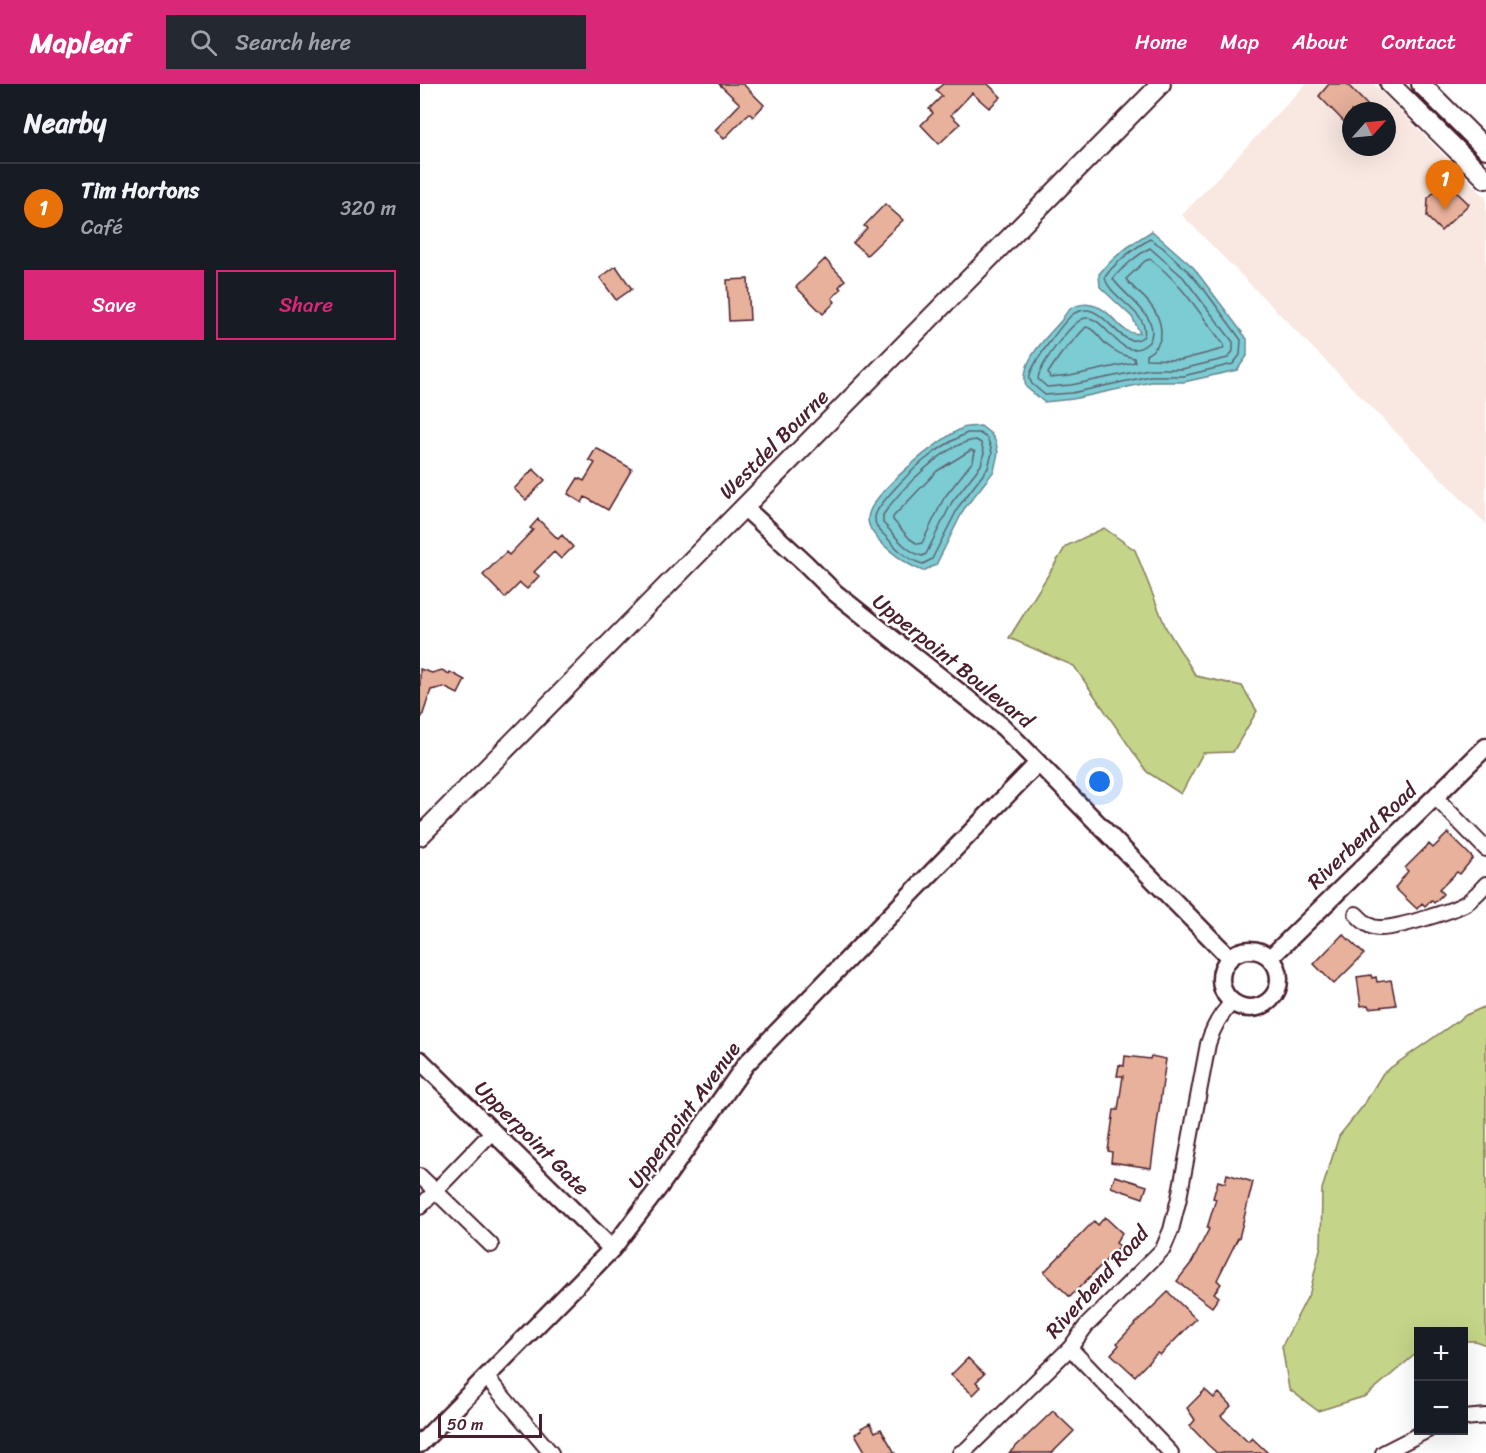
<!DOCTYPE html>
<meta charset="utf-8">
<style>
:root{--surface:#171b24;--page:#242831;--text:#f1f3f6;--muted:#9ea1a6;--line:#363941;--accent:#db2777}
body{margin:0;font-family:Sriracha,sans-serif;background:var(--page);color:var(--text)}
.controls{position:absolute;right:18px;bottom:18px;display:grid;overflow:hidden;border-radius:0px;box-shadow:0 6px 24px #0002}
.controls button{width:54px;height:54px;display:grid;place-items:center;padding:0;border:0;border-bottom:2px solid var(--line);background:var(--surface);color:var(--text);font:30px sans-serif}
.compass{position:absolute;left:922px;top:18px;width:54px;height:54px;border-radius:50%;background:var(--surface);box-shadow:0 6px 24px #0002;rotate:63deg}
.scale{position:absolute;left:18px;bottom:15px;width:104px;box-sizing:border-box;padding-left:6px;border:3px solid #4a1f2b;border-top:0;font-size:16px;line-height:21px;white-space:nowrap;color:#4a1f2b;-webkit-text-stroke:4px #fff;paint-order:stroke}
.you{position:absolute;left:680px;top:698px;width:21px;height:21px;margin:-15px;border:4px solid #fff;border-radius:50%;background:#1a73e8;box-shadow:0 0 0 9px #1a73e833}
.badge{display:grid;place-items:center;width:39px;height:39px;border-radius:50%;background:var(--accent);color:#fff;font-size:20px;font-weight:700}
.pin{position:absolute;translate:-50% -50px;filter:drop-shadow(0 2px 3px #0008)}
.pin::after{content:'';position:absolute;top:32px;width:21px;height:18px;background:inherit;clip-path:polygon(0 0,100% 0,50% 100%)}
.list{margin:0;padding:0;list-style:none}
h2{display:flex;justify-content:space-between;align-items:center;height:78px;margin:0;padding:0 24px;font-size:26px}
h2 small{font-size:20px;font-weight:400;color:var(--muted)}
.list li{display:grid;grid-template-columns:39px 1fr auto;gap:18px;align-items:center;box-sizing:border-box;height:90px;padding:0 24px;border-top:2px solid var(--line)}
.list b{display:block;font-size:22px;white-space:nowrap}
.list p{margin:0;font-size:20px;white-space:nowrap;color:var(--muted)}
.list em{font-size:20px;font-style:normal;color:var(--muted)}
.actions{display:flex;gap:12px;padding:18px 24px}
.actions a{flex:1;padding:14px 0;border:2px solid var(--accent);border-radius:0px;text-align:center;font-size:21px;color:var(--accent)}
.actions .main{background:var(--accent);color:#fff}
.icon{flex:none;width:33px;height:33px;fill:none;stroke:currentColor;stroke-width:2;stroke-linecap:round;stroke-linejoin:round}
.map{position:relative;flex:none;width:1066px;height:1369px;overflow:hidden}
header{display:flex;align-items:center;gap:36px;box-sizing:border-box;height:84px;padding:0 30px;background:var(--accent);color:#fff}
header strong{font-size:28px}
nav{display:flex;gap:33px;margin-inline-start:auto;font-size:21px}
.search{width:420px;height:54px;background:var(--page);display:flex;align-items:center;gap:15px;box-sizing:border-box;padding:0 21px;border-radius:0px;color:var(--muted);font-size:22px}
main{display:flex}
aside{flex:1;background:var(--surface)}
.map>svg:first-child{display:block}
.built{fill:#f8e8e1;fill-rule:evenodd}
.green{fill:#c4d488;stroke:#877a5a;stroke-width:1.5}
.water{fill:#7bccd4;stroke:#678790;stroke-width:1.5}
.lines{fill:none;stroke-linecap:round;stroke-linejoin:round}
.shore{stroke:#5e646f;stroke-width:1.5}
.building{fill:#e7b19b;stroke:#4a1f2b;stroke-width:1.5}
.minor-casing{stroke:#4a1f2b;stroke-width:18}
.tertiary-casing{stroke:#4a1f2b;stroke-width:21}
.secondary-casing{stroke:#4a1f2b;stroke-width:22}
.minor{stroke:#fff;stroke-width:14}
.tertiary{stroke:#fff;stroke-width:16}
.secondary{stroke:#fff;stroke-width:18}
.labels{text-anchor:middle;stroke-width:4.5;stroke-linejoin:round;paint-order:stroke}
.street-label{font-size:21px;fill:#4a1f2b;stroke:#fff}
</style>
<header>
<strong>Mapleaf</strong>
<div class="search"><svg class="icon" aria-label="search" viewBox="0 0 24 24"><circle cx="10" cy="10" r="6"/><path d="M15 15l6 6"/></svg>Search here</div>
<nav><a>Home</a><a>Map</a><a>About</a><a>Contact</a></nav>
</header>
<main>
<aside>
<h2>Nearby<small></small></h2>
<ul class="list">
<li><span class="badge" style="background:#e8710a">1</span><div><b>Tim Hortons</b><p>Café</p></div><em>320 m</em></li>
</ul>
<div class="actions"><a class="main">Save</a><a>Share</a></div>
</aside>
<div class="map">
<svg width="1066" height="1369" viewBox="0 0 1066 1369">
<rect width="100%" height="100%" fill="#fff"/>
<filter id="ink" filterUnits="userSpaceOnUse"><feTurbulence type="fractalNoise" baseFrequency=".0167" numOctaves="2"/><feDisplacementMap in="SourceGraphic" scale="12" xChannelSelector="R" yChannelSelector="G"/><feConvolveMatrix kernelMatrix="1 2 1 2 8 2 1 2 1" color-interpolation-filters="sRGB"/></filter>
<g filter="url(#ink)">
<path class="built" d="M886,0H954L1066,114V440L762,131ZM931,27H967V63H931Z"/>
<path class="green" d="M684,444L715,466L746,544L776,592L822,602L837,627L813,668L783,669L761,710L727,688L654,582L589,554L646,462Z
M1066,922V1261L1055,1257H1044V1248H998V1268L946,1312L898,1327L869,1305L862,1262L890,1208L901,1161L902,1105L919,1052L943,1022L963,989L1046,931Z"/>
<path class="water" d="M732,147L773,183L827,255V272L817,286L764,298H731L653,315L624,318L606,303C599,278 625,255 641,237C643,234 646,228 649,226C656,220 667,219 675,222C693,226 700,253 720,249L712,233L680,203L679,190C693,173 712,159 732,147Z
M561,342L571,350L576,358L578,369L574,387L544,425L516,481L503,487C486,481 448,454 448,435C448,411 521,353 543,344C548,342 555,343 561,342Z"/>
<g class="lines">
<path class="shore" d="M730,155L742,163L768,187L786,208L821,256L820,271L813,280L763,292H730L652,309L625,311L612,300C610,296 609,295 610,291C612,280 644,237 653,230C656,228 663,226 666,226C688,226 703,270 724,252C730,228 688,214 685,193C694,179 715,164 730,155Z
M730,164L763,193L813,258V267L808,274L762,285H729L651,301L627,303L618,295C618,283 653,235 666,234C687,232 701,284 729,258C743,234 704,212 693,195C699,186 720,169 730,164Z
M730,175C761,198 781,231 804,261L803,265L761,276L726,275V271C748,259 743,236 729,219C722,210 712,204 706,195L725,177Z
M666,243C676,245 680,256 688,262C695,268 705,272 714,274L715,278L650,292L630,294L628,289L641,270Z
M547,349H559L567,354L570,361L572,369L568,384L539,422L512,475L503,480C488,476 479,467 469,456C462,448 454,444 455,433C456,421 496,382 507,374C519,364 533,356 547,349Z
M556,356L561,359L564,368L561,381L532,418L506,470L502,472C485,467 475,451 463,439V431C479,407 526,358 556,356Z
M551,366L555,368L553,377L524,414L502,459L498,460L490,455L473,436V433L517,387Z"/>
</g>
<path class="building" d="M299,0H323L344,21L333,33L329,29L304,55L295,46L320,20Z
M523,0H568L581,13L569,24L552,9L531,31L540,40L519,60L501,41L513,29L509,25L522,12L516,6Z
M909,0H927L953,27H931V45L899,12Z
M1025,97L1049,120L1021,147L1007,133L1008,114Z
M465,120L483,136L447,171L433,159L447,144L444,142Z
M405,175L425,196L419,203L421,205L412,214L415,218L403,230L376,203Z
M196,182L212,205L196,216L180,194Z
M328,195L330,236L309,237L307,196Z
M176,364L212,385L188,426L165,413L162,419L148,410L158,394L164,397L175,379L169,376Z
M113,385L125,396L106,416L94,405Z
M118,435L138,455L142,451L153,463L141,475L134,468L114,488L119,492L107,505L100,499L85,514L63,491L86,468L89,471L113,446L110,444Z
M0,585L12,589L22,586L29,590L30,588L45,596L38,610L24,603L11,606L2,633L0,632Z
M1028,749L1053,774L1040,790L1037,788L1019,806L1023,810L1014,819L1011,816L1005,822L1002,819L997,825L975,804L988,787L985,784L1009,760L1013,764Z
M923,850L944,870L914,900L894,880Z
M951,891L952,894L956,893L957,898L971,896L976,921L949,924L948,921L941,922L937,893Z
M705,972L730,975L731,972L746,975L731,1084L691,1078L692,1068L688,1067L694,1026H698L703,992H697L699,981L704,982Z
M807,1090L833,1098L819,1154H818L797,1196L801,1200L794,1209L799,1213L792,1223L757,1197L772,1178L789,1145L787,1144L796,1115L793,1114L798,1097L805,1099Z
M695,1092L727,1102L723,1114L691,1103Z
M685,1133L702,1149L696,1159L700,1162L650,1213L624,1188L674,1137L678,1141Z
M748,1208L776,1235L740,1271L737,1269L715,1292L691,1270L699,1261L697,1259L711,1244Z
M548,1274L564,1290L556,1298L561,1303L553,1311L531,1291Z
M785,1306L794,1314L799,1309L811,1322L801,1332L828,1358L832,1354L848,1369H797L788,1361L770,1342L775,1336L767,1324Z
M633,1327L654,1347L632,1369H589Z
M450,1339L455,1348L461,1345L475,1369H446L435,1350L442,1346L441,1344Z"/>
<g class="lines">
<g class="minor-casing">
<path id="minor" d="M1015,713L1066,765
M936,830C943,837 949,844 959,844C974,845 1038,826 1049,817C1055,812 1061,806 1066,800
M0,1092L71,1161
M0,1123L73,1047
M650,1264L751,1369
M67,1294L131,1369
M1044,1334L1066,1332
M540,1369L546,1366L650,1264L666,1242L743,1165L751,1146L759,1114L788,960C793,943 800,930 813,918
M963,1369L1008,1346"/>
</g>
<g class="tertiary-casing">
<path id="tertiary" d="M324,423L385,479L414,508L583,643L810,874
M801 895a29 29 0 1 1 58 0a29 29 0 1 1-58 0Z
M850,874L1066,663
M0,976L192,1165
M0,1360L192,1165L240,1102L326,980L618,679"/>
</g>
<g class="secondary-casing">
<path id="secondary" d="M970,0L1066,95
M1001,0L1066,65
M0,752L741,0"/>
</g>
<use href="#minor" class="minor"/>
<use href="#tertiary" class="tertiary"/>
<use href="#secondary" class="secondary"/>
</g>
</g>
<g class="labels">
<g class="street-label">
<text transform="translate(354 360) rotate(-45)" y="7">Westdel Bourne</text>
<text transform="translate(533 577) rotate(39)" y="7">Upperpoint Boulevard</text>
<text transform="translate(942 752) rotate(-44)" y="7">Riverbend Road</text>
<text transform="translate(264 1031) rotate(-54)" y="7">Upperpoint Avenue</text>
<text transform="translate(112 1054) rotate(45)" y="7">Upperpoint Gate</text>
<text transform="translate(677 1198) rotate(-48)" y="7">Riverbend Road</text>
</g>
</g>
</svg>
<div class="controls">
<button>+</button>
<button>−</button>
</div>
<svg class="compass" viewBox="-18 -18 36 36"><path d="M0-13l5 13h-10z" fill="#e53935"/><path d="M0 13l5-13h-10z" fill="#9ea1a6"/></svg>
<div class="scale">50 m</div>
<div class="you"></div>
<div class="pin badge" style="left:1025px;top:126px;background:#e8710a">1</div>
</div>
</main>
